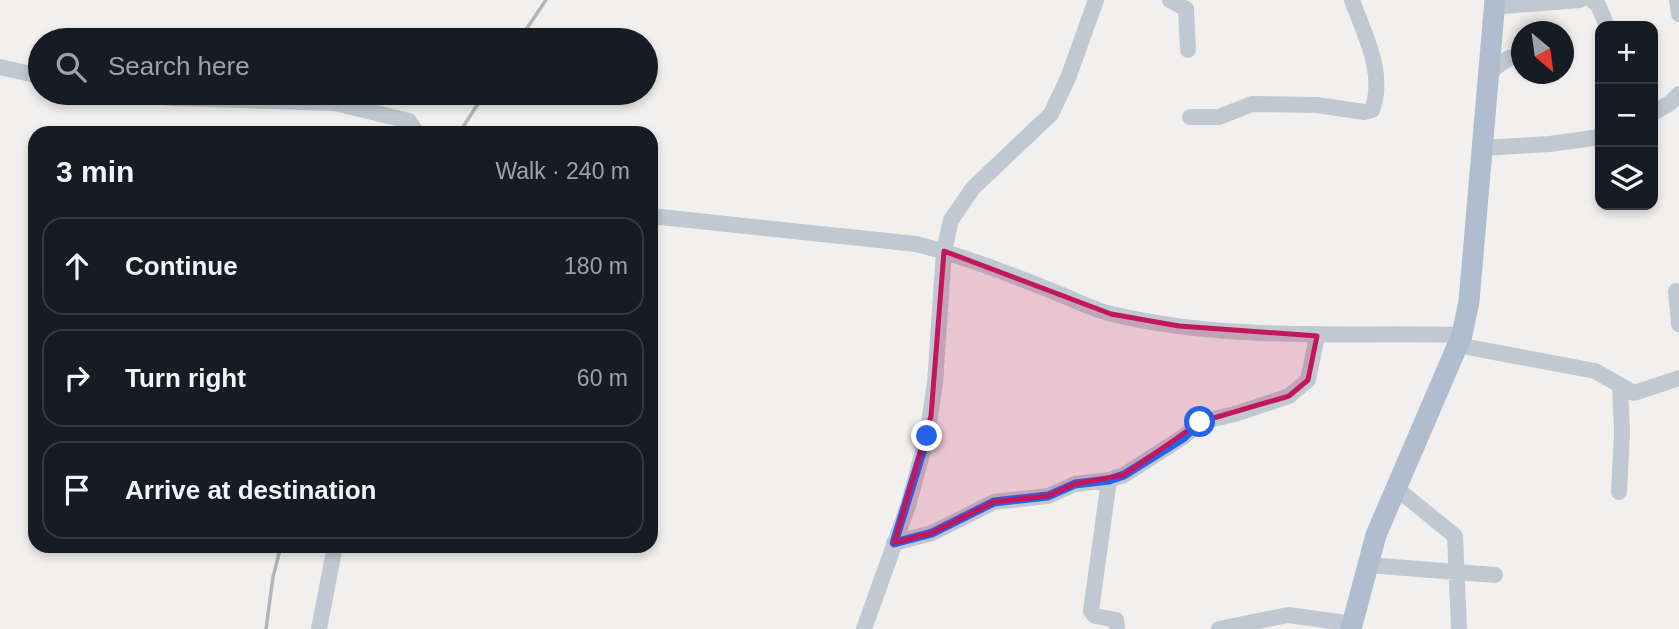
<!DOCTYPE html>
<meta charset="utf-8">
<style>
:root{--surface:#171b24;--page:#242831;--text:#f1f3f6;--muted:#9ea1a6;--line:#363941}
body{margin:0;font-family:Helvetica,sans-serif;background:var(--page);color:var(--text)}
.controls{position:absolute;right:21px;top:21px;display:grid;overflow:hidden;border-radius:14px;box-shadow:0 4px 10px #0003}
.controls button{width:63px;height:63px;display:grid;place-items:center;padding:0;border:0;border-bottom:2px solid var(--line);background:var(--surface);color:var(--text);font:35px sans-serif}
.compass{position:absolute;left:1511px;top:21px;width:63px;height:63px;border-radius:50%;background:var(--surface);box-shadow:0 4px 10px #0003;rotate:151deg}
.stop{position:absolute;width:21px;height:21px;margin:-16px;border:5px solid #2563eb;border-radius:50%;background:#fff}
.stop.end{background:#2563eb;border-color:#fff;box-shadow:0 2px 7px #0008}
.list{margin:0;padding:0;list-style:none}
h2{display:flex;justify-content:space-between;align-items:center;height:91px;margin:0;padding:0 28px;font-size:30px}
h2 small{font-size:23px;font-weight:400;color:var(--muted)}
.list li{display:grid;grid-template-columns:46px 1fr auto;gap:21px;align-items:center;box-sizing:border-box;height:98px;margin:0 14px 14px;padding:0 14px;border:2px solid var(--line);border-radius:21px}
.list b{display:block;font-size:26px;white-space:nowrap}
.list em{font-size:23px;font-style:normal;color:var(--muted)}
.icon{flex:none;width:38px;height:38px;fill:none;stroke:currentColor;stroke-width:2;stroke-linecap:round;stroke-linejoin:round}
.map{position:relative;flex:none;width:1679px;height:629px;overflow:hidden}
.search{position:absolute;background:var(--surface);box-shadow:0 4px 10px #0003;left:28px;top:28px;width:630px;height:77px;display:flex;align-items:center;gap:18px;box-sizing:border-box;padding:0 24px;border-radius:38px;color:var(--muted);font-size:26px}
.panel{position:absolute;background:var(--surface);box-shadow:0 4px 10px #0003;left:28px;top:126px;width:630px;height:427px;border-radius:21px}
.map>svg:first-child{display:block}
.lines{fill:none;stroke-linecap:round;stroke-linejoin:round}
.minor{stroke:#c0c9d1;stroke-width:16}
.major{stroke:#afbdce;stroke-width:21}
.rail{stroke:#b2b4ba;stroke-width:3.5}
.route{stroke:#2563eb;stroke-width:9}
.marked{fill:#c2185b;fill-opacity:0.2;stroke:#c2185b;stroke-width:5;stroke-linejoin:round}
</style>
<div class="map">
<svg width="1679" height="629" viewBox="0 0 1679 629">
<rect width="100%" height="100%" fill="#f2f0ef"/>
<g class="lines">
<path class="minor" d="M1170,0L1186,9L1188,50
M1592,0L1598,5L1607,26
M1677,0L1679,14
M1493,7L1580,0
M1564,56H1566
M0,67L40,76
M1488,73L1509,58L1522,56
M116,93L173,98L335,103L409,121L417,133
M1653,113L1670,103L1679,94
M1190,117H1219L1252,104L1317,105L1364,112L1372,110C1386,73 1364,34 1352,0
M1483,148L1550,144L1600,137
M651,216L916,244C964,256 1012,275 1057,293C1075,300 1093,310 1112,314C1229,342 1343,332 1462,335
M1676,291L1679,324
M1457,345L1595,371L1634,393L1679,378
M1109,480L1091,611L1095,616L1116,620L1117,629
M1396,488L1455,536L1459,629
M1619,492L1622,432L1620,386
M894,543L932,533L994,502L1048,496L1075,484L1109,480L1124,475L1183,437L1200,422L1235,414L1289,396L1308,380L1317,336
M1367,565L1495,575
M319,629L335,546
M864,629L908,506L927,436L935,383L944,251L951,220L973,188L1051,114L1068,78L1096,0
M1219,629L1288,615L1353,624"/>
<path class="major" d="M1351,629L1376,535L1462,335L1469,301L1495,0"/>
<path class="rail" d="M519,40L546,0
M459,133L485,93
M266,629L273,577L281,546"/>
</g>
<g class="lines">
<path class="route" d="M927,436L894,543L932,533L994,502L1048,496L1075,484L1109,480L1124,475L1183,438L1200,422"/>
</g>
<path class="marked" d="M944,251L1111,314L1179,326L1317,336L1308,380L1289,396L1200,422L1124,475L1075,484L1048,496L994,502L932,533L894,543L931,416Z"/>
</svg>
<div class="controls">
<button>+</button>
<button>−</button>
<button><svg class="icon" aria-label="layers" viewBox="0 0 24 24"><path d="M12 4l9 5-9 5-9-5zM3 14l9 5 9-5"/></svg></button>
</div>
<svg class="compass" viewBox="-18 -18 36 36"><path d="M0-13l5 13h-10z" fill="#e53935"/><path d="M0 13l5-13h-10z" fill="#9ea1a6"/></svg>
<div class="stop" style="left:1200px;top:422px"></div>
<div class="stop end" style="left:927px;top:436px"></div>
<div class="search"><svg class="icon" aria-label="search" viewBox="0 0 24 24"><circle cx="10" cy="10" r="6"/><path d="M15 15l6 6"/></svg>Search here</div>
<section class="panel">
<h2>3 min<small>Walk · 240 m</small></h2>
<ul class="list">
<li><svg class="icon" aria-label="ahead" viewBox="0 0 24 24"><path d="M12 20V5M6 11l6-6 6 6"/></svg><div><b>Continue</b></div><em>180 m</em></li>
<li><svg class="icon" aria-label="right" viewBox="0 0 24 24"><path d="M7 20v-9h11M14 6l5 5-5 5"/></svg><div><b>Turn right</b></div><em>60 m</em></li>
<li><svg class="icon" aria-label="arrive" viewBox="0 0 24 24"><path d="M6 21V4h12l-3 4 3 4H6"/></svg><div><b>Arrive at destination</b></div></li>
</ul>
</section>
</div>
